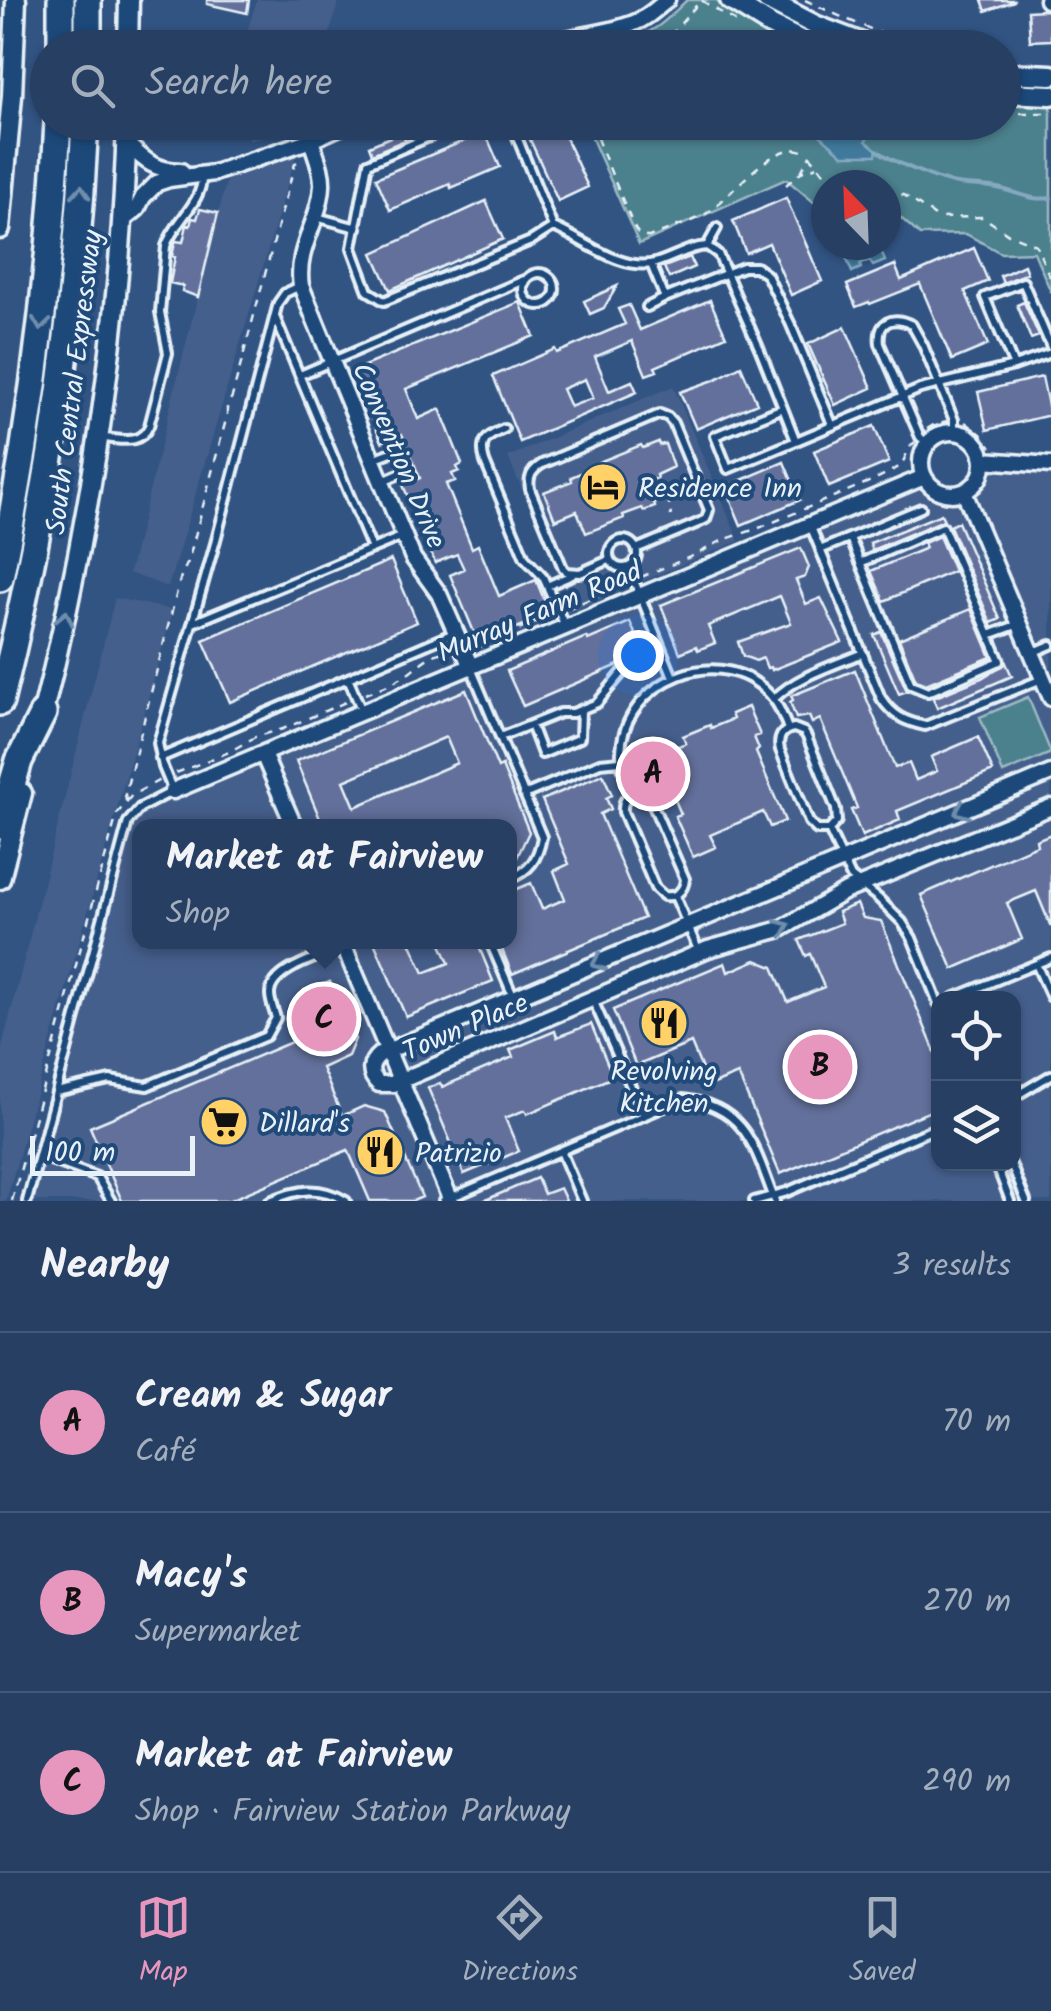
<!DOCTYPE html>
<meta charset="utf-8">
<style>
:root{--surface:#263f62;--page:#324a6b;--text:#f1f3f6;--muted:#a4afbe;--line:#425877;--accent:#e797bd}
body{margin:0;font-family:Kalam,sans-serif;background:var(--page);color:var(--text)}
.controls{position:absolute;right:30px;bottom:30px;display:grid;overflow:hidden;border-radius:20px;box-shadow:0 2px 8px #0004}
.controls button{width:90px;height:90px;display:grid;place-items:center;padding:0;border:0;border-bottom:2px solid var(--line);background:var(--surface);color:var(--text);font:50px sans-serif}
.compass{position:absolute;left:811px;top:170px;width:90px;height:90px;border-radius:50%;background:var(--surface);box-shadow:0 2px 8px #0004;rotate:337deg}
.scale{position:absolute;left:30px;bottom:25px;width:165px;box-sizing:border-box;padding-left:10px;border:5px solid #e8f1f8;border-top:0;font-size:28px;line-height:35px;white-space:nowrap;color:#e8f1f8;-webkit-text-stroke:8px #1f4a7a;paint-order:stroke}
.you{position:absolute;left:638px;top:655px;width:35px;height:35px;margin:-25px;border:8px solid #fff;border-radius:50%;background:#1a73e8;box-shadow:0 0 0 15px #1a73e833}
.badge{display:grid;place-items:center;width:65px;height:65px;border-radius:50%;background:var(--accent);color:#111;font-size:32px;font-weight:700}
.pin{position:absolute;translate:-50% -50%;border:5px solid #fff;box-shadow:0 2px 10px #0006}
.popup{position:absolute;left:132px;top:819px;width:385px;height:130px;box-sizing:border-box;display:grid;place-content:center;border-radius:20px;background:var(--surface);filter:drop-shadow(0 2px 8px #0005);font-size:32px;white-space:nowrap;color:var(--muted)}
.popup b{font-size:38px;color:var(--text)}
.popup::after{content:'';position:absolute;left:50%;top:100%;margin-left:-20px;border:20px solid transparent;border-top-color:var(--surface)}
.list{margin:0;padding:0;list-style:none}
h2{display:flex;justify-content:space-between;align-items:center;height:130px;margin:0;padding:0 40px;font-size:42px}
h2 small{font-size:32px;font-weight:400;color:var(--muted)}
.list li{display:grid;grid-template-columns:65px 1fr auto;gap:30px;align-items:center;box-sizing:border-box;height:180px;padding:0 40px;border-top:2px solid var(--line)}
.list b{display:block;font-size:38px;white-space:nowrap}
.list p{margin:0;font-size:32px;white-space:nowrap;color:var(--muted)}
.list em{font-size:32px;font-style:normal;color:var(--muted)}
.icon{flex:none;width:55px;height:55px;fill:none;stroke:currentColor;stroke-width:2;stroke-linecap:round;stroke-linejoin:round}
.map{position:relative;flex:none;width:1051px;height:1201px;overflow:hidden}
.search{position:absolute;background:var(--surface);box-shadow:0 2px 8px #0004;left:30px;right:30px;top:30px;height:110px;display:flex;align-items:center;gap:25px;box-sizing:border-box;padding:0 35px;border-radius:55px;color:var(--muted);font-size:38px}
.sheet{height:670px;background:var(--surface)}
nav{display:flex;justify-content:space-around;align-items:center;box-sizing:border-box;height:140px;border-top:2px solid var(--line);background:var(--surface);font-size:28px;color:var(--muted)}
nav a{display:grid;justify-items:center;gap:5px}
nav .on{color:var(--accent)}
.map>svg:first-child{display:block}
.built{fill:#445f8c;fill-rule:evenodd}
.green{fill:#4b808d;stroke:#9ab8c2;stroke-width:2.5}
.water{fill:#41799c;stroke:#84a9c1;stroke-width:2.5}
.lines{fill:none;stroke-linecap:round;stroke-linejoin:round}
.stream{stroke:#84a9c1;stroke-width:4}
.building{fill:#64709b;stroke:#e8f1f8;stroke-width:2.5;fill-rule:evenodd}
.service-casing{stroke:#e8f1f8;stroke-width:14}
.minor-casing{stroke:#e8f1f8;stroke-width:21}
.tertiary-casing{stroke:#e8f1f8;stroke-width:25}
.secondary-casing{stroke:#e8f1f8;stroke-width:25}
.motorway-casing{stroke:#e8f1f8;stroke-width:32}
.path{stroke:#e8f1f8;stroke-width:2.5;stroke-dasharray:8 8;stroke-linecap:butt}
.service{stroke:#1f4a7a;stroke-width:6}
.minor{stroke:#1f4a7a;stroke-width:14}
.tertiary{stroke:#1f4a7a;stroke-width:18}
.secondary{stroke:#1f4a7a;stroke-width:18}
.motorway{stroke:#1f4a7a;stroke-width:25}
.oneway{stroke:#6f8dac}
.labels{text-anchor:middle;stroke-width:8;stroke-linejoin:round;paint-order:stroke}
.street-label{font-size:28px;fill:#e8f1f8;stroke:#1f4a7a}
.poi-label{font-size:28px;fill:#e8f1f8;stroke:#1f4a7a;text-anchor:start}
</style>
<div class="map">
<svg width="1051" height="1201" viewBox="0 0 1051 1201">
<rect width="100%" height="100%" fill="#325483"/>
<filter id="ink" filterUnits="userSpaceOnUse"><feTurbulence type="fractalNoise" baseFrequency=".01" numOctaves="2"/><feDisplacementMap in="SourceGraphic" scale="20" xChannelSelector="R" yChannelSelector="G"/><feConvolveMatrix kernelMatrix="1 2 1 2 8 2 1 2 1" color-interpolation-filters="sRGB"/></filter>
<g filter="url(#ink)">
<path class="built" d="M257,0H339L326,47H242Z
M245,122H306V123L250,141Z
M296,155L168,587L129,573L227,179Z
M673,386L739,541L574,610L508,457Z
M999,472H1051V1201H24L134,813L744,556L905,492L921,487L933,495L946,499L958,498L970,494L991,475ZM139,826H509V942H139ZM938,998H1014V1164H938Z
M115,598L173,610L6,1201H0V1055Z"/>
<path class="green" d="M687,0H716L780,40L798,47L564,48C594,40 631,45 657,27C668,20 677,9 687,0Z
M1004,99L1051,101V292L1034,252L1001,253L966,234L920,235L886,205V185H826V212L786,179L639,244L585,123L1004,122Z
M1028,697L1051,753L1003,773L980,717Z"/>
<path class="water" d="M801,123H866L872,128L866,141L877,150L876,155H843L813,129Z
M869,245H879L885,261L873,266L869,260L860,264L861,268L852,272L845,255L850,253L852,258L870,251Z"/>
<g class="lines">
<path class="stream" d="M877,150C890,161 940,181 957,184C970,186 984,185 997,188C1018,192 1029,201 1051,198"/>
</g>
<path class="building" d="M207,0H249L247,13L207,4Z
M982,0H1014V1L986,11Z
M1044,10L1051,11V40L1030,41L1028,11Z
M522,122H564L569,133L564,135L588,187L558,201Z
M402,132L405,140L372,154L369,146Z
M485,132L500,167L451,188L450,184L390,210L376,178Z
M786,198L822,281L791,295L769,243L746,253L733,221Z
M486,201L503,239L390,290L373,253Z
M200,209L218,213L198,297L182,291L183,286L170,283L175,257L172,256L175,243L176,241L183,242L187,225L190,226L192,218L197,219Z
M974,248L988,281L965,291L988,345L952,360L920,284L870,304L869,302L856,307L847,285L895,265L901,280Z
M690,257L694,267L669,278L664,267Z
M1024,265L1027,273L1003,283L1000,276Z
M617,286L604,308L590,314L584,301Z
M710,300L726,336L655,367L657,371L646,375L632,341L595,357L609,391L632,381L637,392L520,442L493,376L555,349L557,353L625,324L618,309L629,305L640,330ZM585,379L593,398L570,407L562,389Z
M520,302L534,336L406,389L418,419L440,409L462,464L457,467L459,471L452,474L455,481L446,484L472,548L478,545L499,596L536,580L550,614L479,644L450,575L464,569L457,554L435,563L403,485L420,478L402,434L382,442L352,371Z
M1024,302L1039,336L1031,339L1017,305Z
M845,327L872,388L835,405L808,344Z
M741,366L757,403L696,429L680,392L714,380Z
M1042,377L1050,415L987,430L978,392Z
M874,426L889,462L829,487L814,451Z
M658,442L659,445L665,444L673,467L656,475L657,478L652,480L657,493L652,495L655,507L644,511L642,508L623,515L624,518L586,533L577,511L555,520L544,492L572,481L571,477L600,465L599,462L641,445L643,448Z
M784,462L800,500L741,525L725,487Z
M941,514L944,520L872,550L870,543Z
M958,522L1000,619L991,623L950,526Z
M939,536L954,571L884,601L871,571L926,548L924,543Z
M801,548L809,567L805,577L796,580L806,604L821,598L842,642L772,670L771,667L767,668L763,658L756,661L743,656L738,642L791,623L780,596L708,626L715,643L698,650L696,646L680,653L661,605Z
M391,560L417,622L230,702L203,640Z
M971,609L991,657L926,684L916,680L899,639Z
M630,622L644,654L523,706L507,671L586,637L588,640Z
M881,632L907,691L899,694L874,635Z
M1006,663L1012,676L937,708L933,698L982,678Z
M855,670L895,768L909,763L916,780L937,771L931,757L978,737L993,771L897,811L900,820L862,836L851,810L857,808L820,719L812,723L809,716L796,718L790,702L793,700L791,696Z
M466,690L498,768L502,766L529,832L511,870L509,872V826H323L296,761ZM446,737L457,763L355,807L344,781Z
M748,707L760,735L754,737L759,749L756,752L785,821L770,827L763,812L710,835L716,847L693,857L675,816L681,814L669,786L662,789L658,778L650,781L640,756L657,749L659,754L686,743L683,736L710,725L711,728L733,719L731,714Z
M603,774L612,795L606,798L611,809L600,814L644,918L512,974L499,942H509V892L531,883L542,909L565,899L554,871L569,864L542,800Z
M1051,834V927L1036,891L1007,903L1022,939L953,969L921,895L1037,845L1036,840Z
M857,904L863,918L881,921L938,1059V1108L780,1174L738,1074L709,1086L691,1043L636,1066L613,1010L725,963L728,972L756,960L773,967L788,1002L824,987L810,954L806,956L799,940L842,923L838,912Z
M374,942H410L424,973L449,963L440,942H477L493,981L406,1017Z
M330,982L355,1039L348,1056L322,1068L342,1116L364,1106L385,1112L422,1197L413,1201H370L348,1150L228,1201H122L90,1127L308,1035L294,1003L308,997L306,992Z
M591,1024L613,1077L527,1114L525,1110L505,1118L519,1151L464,1174L428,1088L440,1083L442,1087L513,1057L510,1050L555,1031L557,1037Z
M537,1178L544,1194L560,1188L566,1201H483Z"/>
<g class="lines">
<g class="service-casing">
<path id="service" d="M464,122L368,163L352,248L368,291L384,301L531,241L553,227C584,239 620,272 655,263C673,258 688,247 707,246L718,254L760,350L796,441L920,389L1014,366L1051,353
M511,122L553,227
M316,217L357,228
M707,246L717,228
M651,264L665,298L743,267H756L767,275L791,325L832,424
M523 289a16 16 0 1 1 32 0a16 16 0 1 1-32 0Z
M647,307L665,298
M275,317L372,549
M1014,366L985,297L1023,282L1051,347
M300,375L524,280
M783,408L715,436L728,469L796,441
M504,429C485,437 479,442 485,462L525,558L543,577L565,626
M103,438C121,439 140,446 149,426L168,353L160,312L166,246C174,222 203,202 202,176
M928,444L920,437L880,344C877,321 893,315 912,325L923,345L954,420V432
M373,459L397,450L400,457
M383,481L406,471L403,464
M810,525L881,698C893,716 904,721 925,726L1042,679
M850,538L911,685L928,692L1000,661L943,527L860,563
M609 554a14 14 0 1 1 28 0a14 14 0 1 1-28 0Z
M820,550L921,508
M609,560L580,573L567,572L563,568L530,489C528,477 531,471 542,464L660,414L668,417L673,423L709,510L706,519L698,523L636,549
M629,568L673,677
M547,586L572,575
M193,623L403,536
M989,635L1019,624
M1034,652L1051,645
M471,668L542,837C538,859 530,871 509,879
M348,678L361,709
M774,699C797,676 832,666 863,653
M531,725L542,754L580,738L581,710
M794,728L804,732L807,737L836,809L837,821L829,830H817L809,822L780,750C777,738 782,730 794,728Z
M500,737L560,713H573L597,703L622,673L646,663L661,647
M160,758L454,633
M638,793L643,794L651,801L685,879C684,891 676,898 664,896L655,888L623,812C622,801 627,795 638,793Z
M632,794C627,782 621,769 621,757C619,679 727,637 774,700C781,709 784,719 788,729
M524,795L600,763L620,761
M829,830L851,877L878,898L902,922L912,938L938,1003
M675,896L699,952
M490,942L513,996
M1036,964L1051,997
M953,998L1051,958
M593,1000L644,1116
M56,1092L110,1080L147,1086L266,1036L276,1018C274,1011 270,1002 270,994C271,969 323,956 343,947
M1014,1097L1051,1075
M561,1151L582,1201
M39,1156L97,1177L111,1201
M996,1164L1010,1201
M1011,1164L1026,1201
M27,1201L128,822L140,808L173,791L163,767L158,743L216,540L278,303L285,293L300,286
M270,1201C298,1189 319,1185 346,1201
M443,1201L683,1099C747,1106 755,1149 775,1201
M754,1201L787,1192L938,1127"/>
</g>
<g class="minor-casing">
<path id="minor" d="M1047,0L1051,1
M533,48C566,35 602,36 634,23C647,18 656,9 667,0
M311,140C315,154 323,170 322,186C320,221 295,249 301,286L413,558L439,594L471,667
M126,143C144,160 155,171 181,171
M122,221L137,209L143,197L157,183L169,179L214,173L311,140L351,122
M921 463a31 31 0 1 1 62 0a31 31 0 1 1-62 0Z
M983,460L1051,465
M964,492L1051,698
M263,754L294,826
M1051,773L380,1054C369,1063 368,1074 379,1084H393L708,949L781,929L846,891L1051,807
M173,791L924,477
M342,942L451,1201"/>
</g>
<g class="tertiary-casing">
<path id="tertiary" d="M730,0L770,25L816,48
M767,0L817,26L875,48
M1004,73L1051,75
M1004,93L1051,95"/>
</g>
<g class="secondary-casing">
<path id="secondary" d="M128,48L129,0
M0,229L12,96L16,0
M40,724C90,528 121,326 127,122
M0,879L22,793"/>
</g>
<g class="motorway-casing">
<path id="motorway" d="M61,48V0
M88,48V0
M0,578C31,428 50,276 58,122
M0,702C47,512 76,318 85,122
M0,826L19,761L43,713"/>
</g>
<path class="path" d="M805,0C847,20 889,39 934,48
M764,39L776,48
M660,48L701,0L736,22
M1004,113H1051
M594,122L598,141L633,225C637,233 640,237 649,237C668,229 690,223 707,213C730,198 772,140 802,151C816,157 823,175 834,185
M801,172L809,157
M786,185L801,172L817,166
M886,190L904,195L938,218L983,217L1010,235L1036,245L1051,280
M965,422L981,434L991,447
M927,429L935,424L947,421
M668,497L671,516
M641,577L695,555L723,540L759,528L876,479L901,466L910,447L915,442
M567,609L624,584
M475,646L479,647L551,616
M365,694C375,690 387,686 397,680C415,671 428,651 449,652
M176,773L229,752L255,737L283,729L348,701
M126,801L125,794L181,576L188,562L227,416V405L232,397L295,163L305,160
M12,1201L117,814L132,795L160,780"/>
<use href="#service" class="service"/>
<use href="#minor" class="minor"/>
<use href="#tertiary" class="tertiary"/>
<use href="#secondary" class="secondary"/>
<use href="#motorway" class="motorway"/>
</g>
<defs><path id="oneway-chevron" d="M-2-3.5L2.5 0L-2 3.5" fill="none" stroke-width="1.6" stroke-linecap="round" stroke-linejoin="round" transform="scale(2.5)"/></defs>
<g class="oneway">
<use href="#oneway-chevron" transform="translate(81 192) rotate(-86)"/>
<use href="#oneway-chevron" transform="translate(41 324) rotate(97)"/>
<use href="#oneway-chevron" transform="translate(65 618) rotate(-77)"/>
<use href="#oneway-chevron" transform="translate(961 811) rotate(157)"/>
<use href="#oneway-chevron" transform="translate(783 927) rotate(-23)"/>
<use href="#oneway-chevron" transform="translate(598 963) rotate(157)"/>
</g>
</g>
<defs>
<g id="hotel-disc" transform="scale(2.5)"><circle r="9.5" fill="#ffd166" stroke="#1f4a7a"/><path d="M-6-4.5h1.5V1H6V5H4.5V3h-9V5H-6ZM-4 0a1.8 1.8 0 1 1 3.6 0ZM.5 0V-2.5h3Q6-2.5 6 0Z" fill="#111"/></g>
<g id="restaurant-disc" transform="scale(2.5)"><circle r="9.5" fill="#ffd166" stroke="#1f4a7a"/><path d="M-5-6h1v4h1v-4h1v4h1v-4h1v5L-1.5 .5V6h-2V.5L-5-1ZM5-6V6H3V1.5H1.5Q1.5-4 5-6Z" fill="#111"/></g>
<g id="supermarket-disc" transform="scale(2.5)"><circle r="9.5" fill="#ffd166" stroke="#1f4a7a"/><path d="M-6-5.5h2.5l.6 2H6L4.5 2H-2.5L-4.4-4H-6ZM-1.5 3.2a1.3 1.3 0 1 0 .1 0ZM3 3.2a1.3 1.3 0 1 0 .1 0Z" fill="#111"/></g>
</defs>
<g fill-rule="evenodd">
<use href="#hotel-disc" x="603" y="487"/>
<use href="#restaurant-disc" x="664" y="1023"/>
<use href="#supermarket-disc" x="224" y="1122"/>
<use href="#restaurant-disc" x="380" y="1152"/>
</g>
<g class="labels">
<g class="street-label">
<text transform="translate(73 382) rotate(-83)" y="10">South Central Expressway</text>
<text transform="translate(400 455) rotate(67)" y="10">Convention Drive</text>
<text transform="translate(539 611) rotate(-23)" y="10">Murray Farm Road</text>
<text transform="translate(465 1026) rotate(-23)" y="10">Town Place</text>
</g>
<g class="poi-label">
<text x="638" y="497">Residence Inn</text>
<text x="664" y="1080" text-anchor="middle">Revolving<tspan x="664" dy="32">Kitchen</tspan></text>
<text x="259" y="1132">Dillard's</text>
<text x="415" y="1162">Patrizio</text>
</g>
</g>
</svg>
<div class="controls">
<button><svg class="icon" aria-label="locate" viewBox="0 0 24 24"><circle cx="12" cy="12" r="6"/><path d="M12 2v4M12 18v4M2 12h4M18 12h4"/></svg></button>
<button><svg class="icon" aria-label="layers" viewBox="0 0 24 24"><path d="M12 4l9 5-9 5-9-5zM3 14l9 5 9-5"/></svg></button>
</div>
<svg class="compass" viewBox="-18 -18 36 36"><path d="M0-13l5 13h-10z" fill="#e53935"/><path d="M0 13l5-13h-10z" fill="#a4afbe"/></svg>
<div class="scale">100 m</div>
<div class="you"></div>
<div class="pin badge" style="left:653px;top:774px">A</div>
<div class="pin badge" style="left:820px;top:1067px">B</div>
<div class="pin badge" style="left:324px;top:1019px">C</div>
<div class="popup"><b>Market at Fairview</b>Shop</div>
<div class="search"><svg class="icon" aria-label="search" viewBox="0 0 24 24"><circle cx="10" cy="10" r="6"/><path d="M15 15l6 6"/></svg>Search here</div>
</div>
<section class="sheet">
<h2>Nearby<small>3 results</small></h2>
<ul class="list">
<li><span class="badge">A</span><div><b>Cream &amp; Sugar</b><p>Café</p></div><em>70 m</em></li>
<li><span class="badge">B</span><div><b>Macy's</b><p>Supermarket</p></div><em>270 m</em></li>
<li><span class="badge">C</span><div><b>Market at Fairview</b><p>Shop · Fairview Station Parkway</p></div><em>290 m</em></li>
</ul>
</section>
<nav>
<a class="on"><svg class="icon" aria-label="map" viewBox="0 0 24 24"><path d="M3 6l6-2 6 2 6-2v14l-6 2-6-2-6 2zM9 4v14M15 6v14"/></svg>Map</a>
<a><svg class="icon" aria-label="directions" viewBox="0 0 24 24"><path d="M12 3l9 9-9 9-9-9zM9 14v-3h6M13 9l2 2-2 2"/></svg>Directions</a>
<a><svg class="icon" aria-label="saved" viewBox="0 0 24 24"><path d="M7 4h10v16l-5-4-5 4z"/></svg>Saved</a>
</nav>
